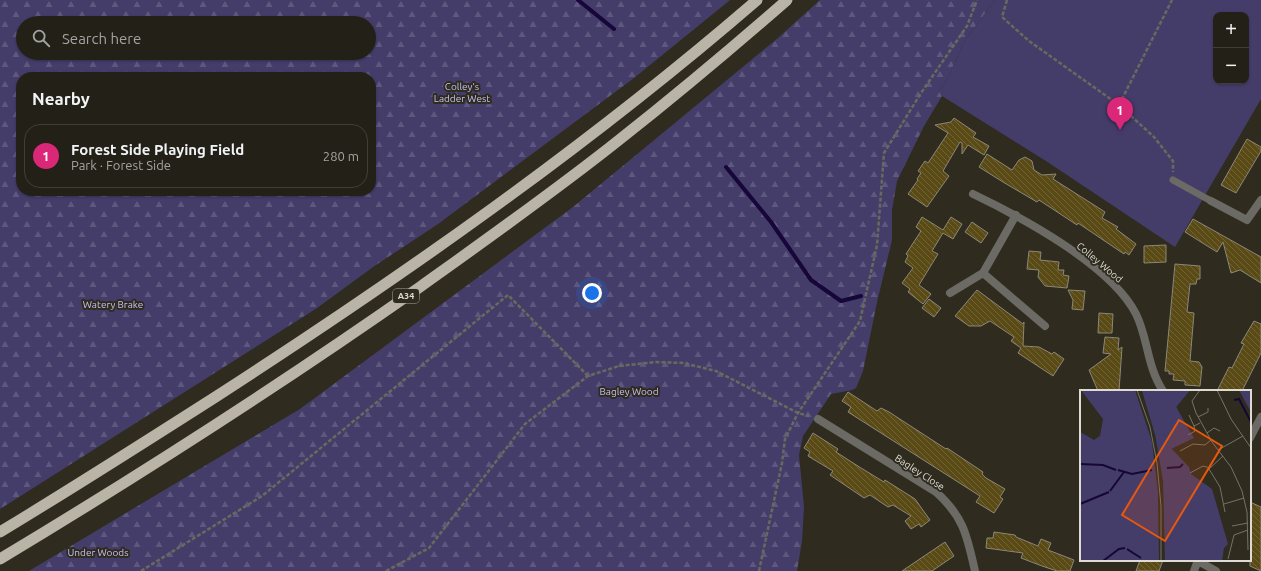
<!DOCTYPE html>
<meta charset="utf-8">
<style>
:root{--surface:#232117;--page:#2f2e24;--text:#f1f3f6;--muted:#a3a3a1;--line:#403e36;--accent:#db2777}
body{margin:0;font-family:Ubuntu,sans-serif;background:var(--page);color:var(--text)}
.controls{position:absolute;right:12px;top:12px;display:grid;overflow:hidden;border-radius:8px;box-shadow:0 1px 3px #0004}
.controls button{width:36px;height:36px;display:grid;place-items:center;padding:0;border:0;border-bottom:1px solid var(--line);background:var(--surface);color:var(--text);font:20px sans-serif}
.you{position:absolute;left:592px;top:293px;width:14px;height:14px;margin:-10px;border:3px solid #fff;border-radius:50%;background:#1a73e8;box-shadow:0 0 0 6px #1a73e833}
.badge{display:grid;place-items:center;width:26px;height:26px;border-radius:50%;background:var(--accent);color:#fff;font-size:13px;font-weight:700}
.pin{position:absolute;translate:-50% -33px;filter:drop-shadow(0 1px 2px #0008)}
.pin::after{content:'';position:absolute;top:21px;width:14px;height:12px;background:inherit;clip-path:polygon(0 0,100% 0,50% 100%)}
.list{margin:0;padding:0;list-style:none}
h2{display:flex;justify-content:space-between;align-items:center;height:52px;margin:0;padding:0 16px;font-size:17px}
h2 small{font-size:13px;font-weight:400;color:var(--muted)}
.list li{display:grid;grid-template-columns:26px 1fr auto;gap:12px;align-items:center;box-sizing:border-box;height:64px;margin:0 8px 8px;padding:0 8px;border:1px solid var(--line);border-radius:16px}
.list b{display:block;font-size:15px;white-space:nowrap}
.list p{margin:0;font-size:13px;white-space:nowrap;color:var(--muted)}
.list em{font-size:13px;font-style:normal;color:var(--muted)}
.icon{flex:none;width:22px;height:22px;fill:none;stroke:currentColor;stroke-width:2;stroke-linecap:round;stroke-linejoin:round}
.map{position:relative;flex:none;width:1261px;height:571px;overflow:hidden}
.search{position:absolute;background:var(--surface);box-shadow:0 1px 3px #0004;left:16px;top:16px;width:360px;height:44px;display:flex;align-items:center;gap:10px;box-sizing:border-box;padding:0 14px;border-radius:22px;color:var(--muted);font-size:15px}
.panel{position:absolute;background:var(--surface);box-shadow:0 1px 3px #0004;left:16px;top:72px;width:360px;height:124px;border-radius:16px}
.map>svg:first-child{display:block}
.forest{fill:url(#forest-firs);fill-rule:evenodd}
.park{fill:#443d6a;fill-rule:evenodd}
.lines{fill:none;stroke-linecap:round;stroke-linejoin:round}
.stream{stroke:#160639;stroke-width:4}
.building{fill:url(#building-back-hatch);stroke:#8c8778}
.path{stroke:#6b695d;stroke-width:2.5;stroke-dasharray:4 2;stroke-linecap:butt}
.service{stroke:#6c6a64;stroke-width:7}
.minor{stroke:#6c6a64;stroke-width:8}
.trunk{stroke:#b9b4a6;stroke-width:11}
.labels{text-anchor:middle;stroke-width:4;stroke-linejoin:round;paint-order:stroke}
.shield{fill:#2f2c1f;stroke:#a9a69d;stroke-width:1}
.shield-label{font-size:9px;font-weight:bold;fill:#dddbd3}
.park-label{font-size:10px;fill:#c7c1f5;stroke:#2f2c1f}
.street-label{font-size:10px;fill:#dddbd3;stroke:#2f2c1f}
.inset-river{fill:none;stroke:#160639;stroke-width:2}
.inset-road{fill:none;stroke:#757267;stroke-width:1}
.view{fill:#e8590c;fill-opacity:0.15;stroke:#e8590c;stroke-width:2}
.inset-edge{fill:none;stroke:#dddbd3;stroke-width:2}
</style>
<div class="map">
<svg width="1261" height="571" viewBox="0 0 1261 571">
<defs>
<pattern id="forest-firs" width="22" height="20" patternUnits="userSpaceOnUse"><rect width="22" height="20" fill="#443d6a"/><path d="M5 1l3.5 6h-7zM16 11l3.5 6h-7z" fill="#5f587e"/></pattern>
<pattern id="building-back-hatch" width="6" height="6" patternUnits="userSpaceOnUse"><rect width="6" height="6" fill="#594a16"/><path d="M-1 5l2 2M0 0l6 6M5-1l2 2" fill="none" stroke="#706437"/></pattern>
</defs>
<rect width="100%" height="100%" fill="#2f2c1f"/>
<path class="forest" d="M0,0H730L634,78L438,224L373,267L317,308L0,509ZM23,23H369V53H23ZM21,77H371V191H21Z
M820,0H995L964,42L948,78L939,91L942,96L924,126L897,181L892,210V240L877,302L863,371L856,388L852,390L831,394L803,436L799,455L804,507L802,541L797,571H29L300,409L573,207L778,38Z"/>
<path class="park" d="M995,0H1261V99L1175,247L1046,161L942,96L939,91L948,78L964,42ZM1216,15H1246V81H1216Z"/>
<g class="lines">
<path class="stream" d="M578,0L614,29
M726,167L771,222L811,280L841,301L861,296"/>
</g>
<path class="building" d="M954,118L976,133L973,137L989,146L984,155L968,145L962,154V143L960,142L943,171L949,176L927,207L908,194L918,180L917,179L921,173L918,171L925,161L928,163L948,133L935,125L951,122Z
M1247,139L1261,147V151L1236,193L1221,185Z
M987,154L1012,170L1019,160L1025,157L1032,161L1034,170L1042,175L1056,174L1053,179L1105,212L1102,218L1118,227L1116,229L1136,244L1129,255L1125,252L1124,254L1078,223L1077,225L1039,200L1037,202L1003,182L979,167Z
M922,217L943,230L951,217L962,224L953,239L943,233L932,251L938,254L919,285L931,294L923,304L908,292L910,289L902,283L913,268L905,262L908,256L906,254L921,231L916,227Z
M1193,219L1261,257V283L1240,270L1231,273L1223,242L1217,252L1185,232Z
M972,222L988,233L981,243L965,232Z
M1166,245V262L1144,263V246Z
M1029,251L1041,252L1040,260L1059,262L1058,270H1064L1063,275L1069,276L1067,288L1045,286L1038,277L1039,270L1027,269Z
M1175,264L1200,266V279H1197L1196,284H1190L1187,312L1194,313L1190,361L1199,362L1202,367L1200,386L1185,385V381L1173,380L1174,374H1169V371H1165Z
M977,290L1023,324L1024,322L1023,346L1039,347L1052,354L1054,352L1064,359L1053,376L1018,353L1021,348L1011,341L1014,337L990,321L981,326H969L955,316Z
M1068,290L1085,291L1083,310L1072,309L1073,300Z
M929,299L941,308L934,317L922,308Z
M1099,313L1113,314L1112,333H1098Z
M1254,321L1261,324V353L1242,391H1217L1229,367L1232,368L1244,344L1241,343Z
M1105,337L1119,338L1118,350L1122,347L1119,391H1098L1089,370L1111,354L1103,353Z
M848,392L877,411L881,408L889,412L946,449L947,448L983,472L982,474L986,478L1005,489L1000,497L1003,499L994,513L976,502L980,496L848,412L851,407L842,401Z
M813,433L838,449L836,452L861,468L884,482L885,480L915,499L930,520L921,527L919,524L911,529L905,521L911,516L893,505L888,507L870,495L864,498L830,475L833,471L808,456L810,452L804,448Z
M1250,502L1261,507V571L1250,566Z
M994,532L1015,535L1016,537L1038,546L1041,539L1051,543L1048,550L1074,560L1070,571H1057L1042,566L1021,558L1023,553L986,548L987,538H993Z
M945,542L954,556L932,571H902Z
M1140,560H1163L1159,571H1136Z"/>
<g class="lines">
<path class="path" d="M1007,0L1002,17L1029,41L1119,105L1154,137L1173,161V172
M1119,105L1172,0
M141,571L262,496L508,295L588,376
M386,571L429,548L525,424L588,376L619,366L656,362L683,363L716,371L798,413L809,416
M759,571L782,463L785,439L798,413L860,321L877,245L884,153L921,93L967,26L977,0"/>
<path class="service" d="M1173,180L1211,201"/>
<path class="minor" d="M973,194C1021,217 1111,265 1136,314C1148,338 1147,367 1163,391
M1211,201L1247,220L1261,200
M983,273L1045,326
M950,293L983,273L1016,215
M818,419L936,492C964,517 967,536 975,571
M1250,438L1261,417
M1198,561L1216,571
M1194,571L1198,560"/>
<path class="trunk" d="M0,532C73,488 145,442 217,396C404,275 588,146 757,0
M0,559C143,473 283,383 420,287C487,239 555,191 619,140C676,95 732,48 787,0"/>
</g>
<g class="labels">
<rect class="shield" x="393" y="289" width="26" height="14" rx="3"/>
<g class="shield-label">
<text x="406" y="299">A34</text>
</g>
<g class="park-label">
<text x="462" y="90">Colley's<tspan x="462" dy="12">Ladder West</tspan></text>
<text x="113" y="308">Watery Brake</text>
<text x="629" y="395">Bagley Wood</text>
<text x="98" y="556">Under Woods</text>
</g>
<g class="street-label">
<text transform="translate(1100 262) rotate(40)" y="4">Colley Wood</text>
<text transform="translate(920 472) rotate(33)" y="4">Bagley Close</text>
</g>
</g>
<g transform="translate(1080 390)">
<rect width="171" height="171" fill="#2f2c1f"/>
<path d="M1,0H55L72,52L78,102L79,171H0V42L14,50L20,46L23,29ZM62,0H110L96,17L100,24L84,43L91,58L109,77L111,84L132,99L148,154L144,158L142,171H85L83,91L75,44Z" fill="#443d6a"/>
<path d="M159,0H170L171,22Z" fill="#443d6a"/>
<path d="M62,0H110L96,17L114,48L91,59L84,43L75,44Z" fill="#443d6a"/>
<path class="inset-river" d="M154,10L159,9L171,32M0,74L23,75L36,80M87,78L100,77L103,74M38,80L52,84L72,80M30,101L44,82M0,114L29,102M47,159L61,168M23,171L39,159L45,158"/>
<path class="inset-road" d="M57,0L70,37L77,73L81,116V171M120,0L112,11L116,23L132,52L151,77L162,101L167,122L168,160M137,0L151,29L171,58M109,25L114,36M118,27L128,22V18M127,43L134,38L140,41M108,45L115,41L114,36L120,33M138,60L163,46M100,61L113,54L125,55L131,50M143,66L129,79L140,97L145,122M110,83L123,76L130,78M144,114L164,108M152,136L168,133M148,169L154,145L168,140"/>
<path class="view" d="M99,30L142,56L85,151L42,125Z"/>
<rect width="171" height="171" class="inset-edge"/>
</g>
</svg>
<div class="controls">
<button>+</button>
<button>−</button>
</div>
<div class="you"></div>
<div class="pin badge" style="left:1120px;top:130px">1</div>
<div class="search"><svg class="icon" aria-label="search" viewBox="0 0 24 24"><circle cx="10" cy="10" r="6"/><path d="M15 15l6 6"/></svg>Search here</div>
<section class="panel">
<h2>Nearby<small></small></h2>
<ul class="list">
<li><span class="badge">1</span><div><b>Forest Side Playing Field</b><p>Park · Forest Side</p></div><em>280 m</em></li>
</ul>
</section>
</div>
